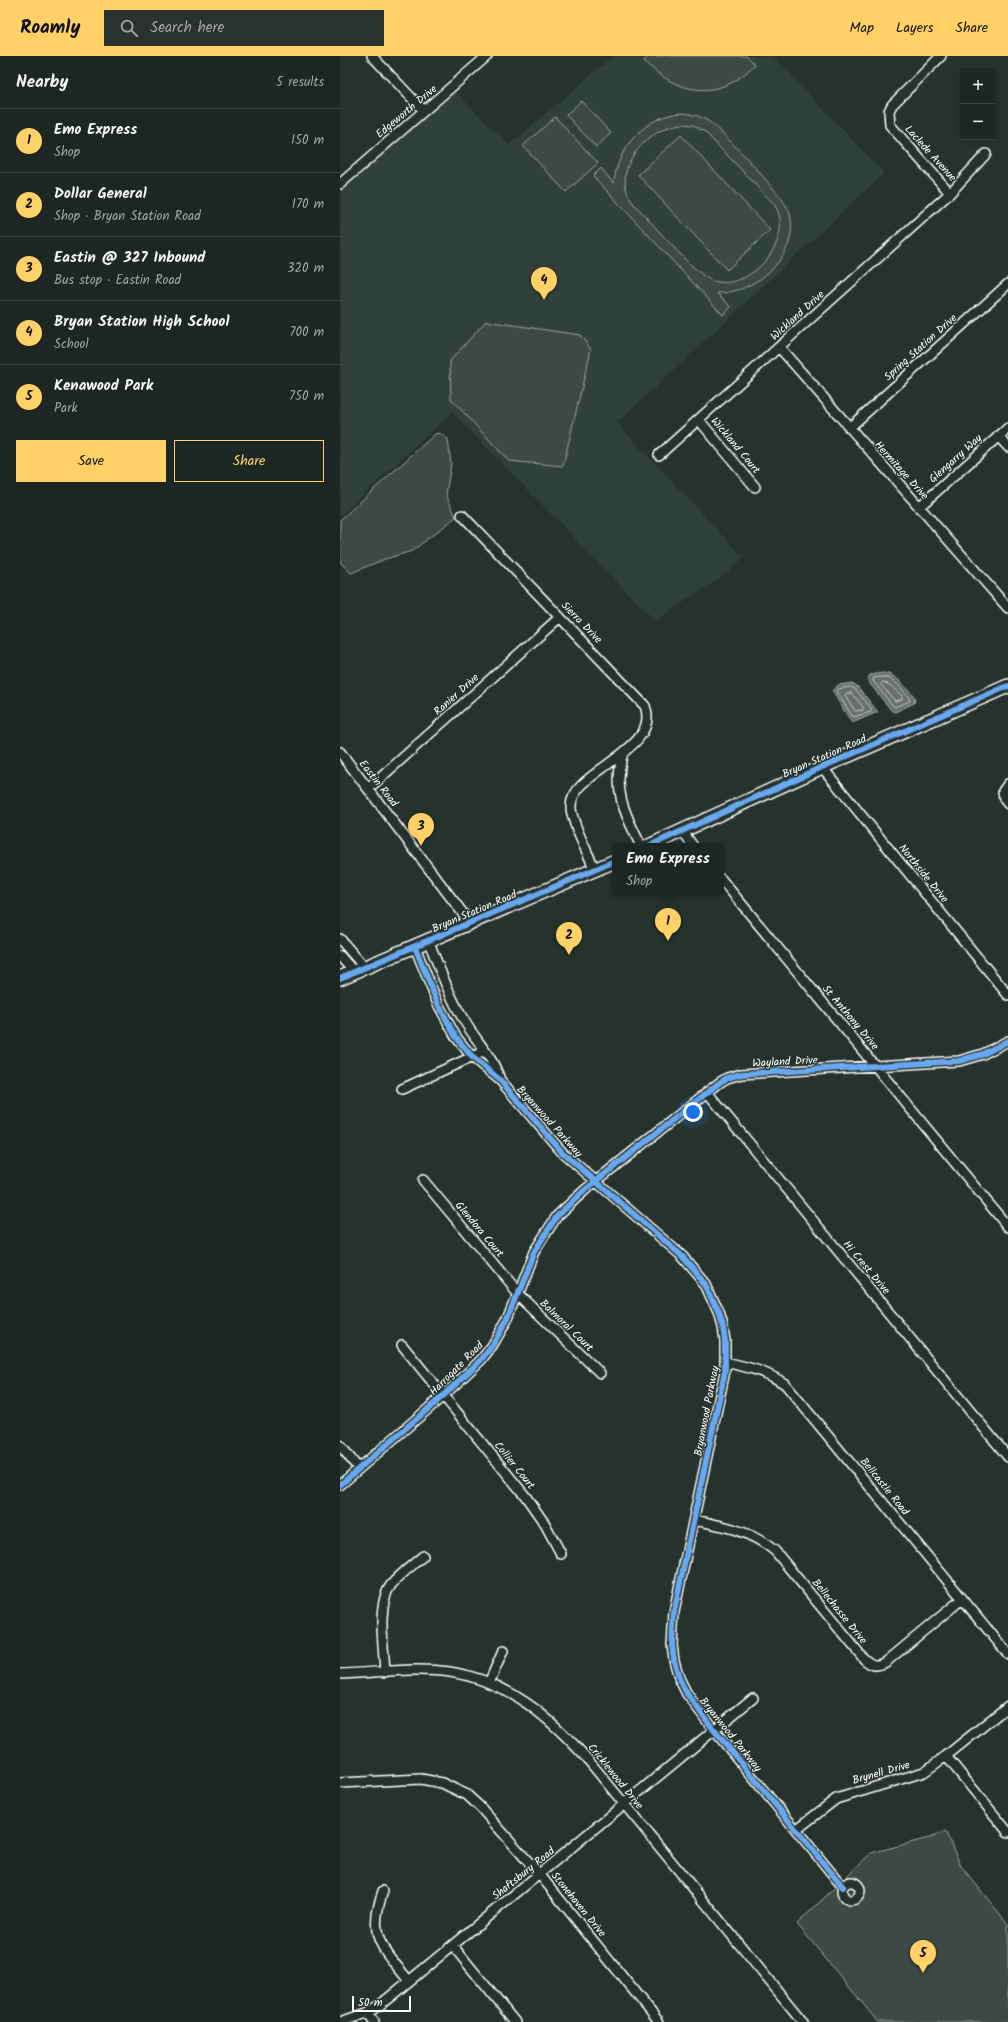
<!DOCTYPE html>
<meta charset="utf-8">
<style>
:root{--surface:#1c2622;--page:#29322f;--text:#f1f3f6;--muted:#a0a5a5;--line:#3a4340;--accent:#ffd166}
body{margin:0;font-family:Kalam,sans-serif;background:var(--page);color:var(--text)}
.controls{position:absolute;right:12px;top:12px;display:grid;overflow:hidden;border-radius:0px;box-shadow:0 2px 10px #0003}
.controls button{width:36px;height:36px;display:grid;place-items:center;padding:0;border:0;border-bottom:1px solid var(--line);background:var(--surface);color:var(--text);font:20px sans-serif}
.scale{position:absolute;left:12px;bottom:10px;width:59px;box-sizing:border-box;padding-left:4px;border:2px solid #fff;border-top:0;font-size:11px;line-height:14px;white-space:nowrap;color:#fff;-webkit-text-stroke:3px #26332d;paint-order:stroke}
.you{position:absolute;left:353px;top:1056px;width:14px;height:14px;margin:-10px;border:3px solid #fff;border-radius:50%;background:#1a73e8;box-shadow:0 0 0 6px #1a73e833}
.badge{display:grid;place-items:center;width:26px;height:26px;border-radius:50%;background:var(--accent);color:#111;font-size:13px;font-weight:700}
.pin{position:absolute;translate:-50% -33px;filter:drop-shadow(0 1px 2px #0008)}
.pin::after{content:'';position:absolute;top:21px;width:14px;height:12px;background:inherit;clip-path:polygon(0 0,100% 0,50% 100%)}
.popup{position:absolute;left:272px;top:787px;width:112px;height:52px;box-sizing:border-box;display:grid;place-content:center;border-radius:0px;background:var(--surface);filter:drop-shadow(0 1px 3px #0005);font-size:13px;white-space:nowrap;color:var(--muted)}
.popup b{font-size:15px;color:var(--text)}
.popup::after{content:'';position:absolute;left:50%;top:100%;margin-left:-8px;border:8px solid transparent;border-top-color:var(--surface)}
.list{margin:0;padding:0;list-style:none}
h2{display:flex;justify-content:space-between;align-items:center;height:52px;margin:0;padding:0 16px;font-size:17px}
h2 small{font-size:13px;font-weight:400;color:var(--muted)}
.list li{display:grid;grid-template-columns:26px 1fr auto;gap:12px;align-items:center;box-sizing:border-box;height:64px;padding:0 16px;border-top:1px solid var(--line)}
.list b{display:block;font-size:15px;white-space:nowrap}
.list p{margin:0;font-size:13px;white-space:nowrap;color:var(--muted)}
.list em{font-size:13px;font-style:normal;color:var(--muted)}
.actions{display:flex;gap:8px;padding:12px 16px}
.actions a{flex:1;padding:9px 0;border:1px solid var(--accent);border-radius:0px;text-align:center;font-size:14px;color:var(--accent)}
.actions .main{background:var(--accent);color:#111}
.icon{flex:none;width:22px;height:22px;fill:none;stroke:currentColor;stroke-width:2;stroke-linecap:round;stroke-linejoin:round}
.map{position:relative;flex:none;width:668px;height:1966px;overflow:hidden}
header{display:flex;align-items:center;gap:24px;box-sizing:border-box;height:56px;padding:0 20px;background:var(--accent);color:#111}
header strong{font-size:19px}
nav{display:flex;gap:22px;margin-inline-start:auto;font-size:14px}
.search{width:280px;height:36px;background:var(--page);display:flex;align-items:center;gap:10px;box-sizing:border-box;padding:0 14px;border-radius:0px;color:var(--muted);font-size:15px}
main{display:flex}
aside{flex:1;background:var(--surface)}
.map>svg:first-child{display:block}
.built{fill:#333f3a}
.green{fill:#3e4944;stroke:#9ea4a2;fill-rule:evenodd}
.water{fill:#67706c;stroke:#a4a9a7}
.lines{fill:none;stroke-linecap:round;stroke-linejoin:round}
.shore{stroke:#c2c6c4;stroke-width:1}
.street-casing{stroke:#fff;stroke-width:12}
.secondary-casing{stroke:#fff;stroke-width:16}
.street{stroke:#26332d;stroke-width:9}
.secondary{stroke:#26332d;stroke-width:13}
.cycleway-casing{stroke:#26332d;stroke-width:8}
.cycleway{stroke:#66a8f1;stroke-width:6}
.labels{text-anchor:middle;stroke-width:3;stroke-linejoin:round;paint-order:stroke}
.street-label{font-size:11px;fill:#fff;stroke:#26332d}
</style>
<header>
<strong>Roamly</strong>
<div class="search"><svg class="icon" aria-label="search" viewBox="0 0 24 24"><circle cx="10" cy="10" r="6"/><path d="M15 15l6 6"/></svg>Search here</div>
<nav><a>Map</a><a>Layers</a><a>Share</a></nav>
</header>
<main>
<aside>
<h2>Nearby<small>5 results</small></h2>
<ul class="list">
<li><span class="badge">1</span><div><b>Emo Express</b><p>Shop</p></div><em>150 m</em></li>
<li><span class="badge">2</span><div><b>Dollar General</b><p>Shop · Bryan Station Road</p></div><em>170 m</em></li>
<li><span class="badge">3</span><div><b>Eastin @ 327 Inbound</b><p>Bus stop · Eastin Road</p></div><em>320 m</em></li>
<li><span class="badge">4</span><div><b>Bryan Station High School</b><p>School</p></div><em>700 m</em></li>
<li><span class="badge">5</span><div><b>Kenawood Park</b><p>Park</p></div><em>750 m</em></li>
</ul>
<div class="actions"><a class="main">Save</a><a>Share</a></div>
</aside>
<div class="map">
<svg width="668" height="1966" viewBox="0 0 668 1966">
<rect width="100%" height="100%" fill="#26332d"/>
<filter id="ink" filterUnits="userSpaceOnUse"><feTurbulence type="fractalNoise" baseFrequency=".025" numOctaves="2"/><feDisplacementMap in="SourceGraphic" scale="8" xChannelSelector="R" yChannelSelector="G"/><feConvolveMatrix kernelMatrix="1 2 1 2 8 2 1 2 1" color-interpolation-filters="sRGB"/></filter>
<g filter="url(#ink)">
<path class="built" d="M273,0H433L544,117L277,367L404,502L380,522L315,565L112,356L0,460V132L115,35L169,89Z"/>
<path class="green" d="M309,0H407L415,8C380,46 338,39 304,5Z
M241,45L271,77L256,91L226,59Z
M342,57C352,58 360,60 368,65C381,73 445,142 449,155C463,197 416,238 377,237L391,251L383,259L253,120L261,112L274,128C276,92 306,59 342,57ZM342,68L353,69L365,76L434,148C458,183 408,239 371,224C353,217 310,164 293,147C268,114 308,71 342,68Z
M215,61L258,107L226,136L183,90Z
M341,79L430,174L387,214L298,119Z
M146,265L240,279L251,293L223,410L169,405L111,343L110,305Z
M99,377L108,383L111,408L106,438L116,461L72,495L45,503L11,517L0,506V464L95,378Z
M605,1775L621,1810L668,1868V1966H538L457,1868L531,1797L593,1781Z"/>
<path class="water" d="M542,617C555,617 564,629 573,639L575,642L574,647L555,656L551,654L527,624L530,619Z
M512,627L517,630L538,656L512,667L492,635L498,629Z"/>
<g class="lines">
<path class="shore" d="M542,621C554,621 562,633 569,642L570,645L554,651L533,625L534,622Z
M543,626L550,629L562,640V643L555,645L541,629Z
M511,631L515,633L532,653L531,656L513,661L496,635L499,633Z
M507,637H512L523,651V654L515,655L505,640Z"/>
<g class="street-casing">
<path id="street" d="M32,0L84,55
M601,0L552,49L549,55L550,69L610,137
M0,128L147,0
M439,291L668,552
M359,364L415,431
M509,372L668,228
M658,380L668,391
M319,399L610,137L646,98
M579,451L668,372
M122,459L305,650C322,695 230,715 231,751C231,766 249,799 255,814
M0,696L131,868
M283,697C272,734 285,758 301,790
M482,711L668,939
M668,728L663,735L664,743L668,748
M28,733L220,561
M342,775L353,790
M381,823L668,1171
M0,883L25,912
M89,886C99,911 108,938 122,961C134,983 153,1000 160,1024
M75,891L98,948L116,981L132,1001L160,1024L222,1096L342,1200L366,1228L379,1257L383,1271L385,1285V1315L334,1556L332,1589L334,1604L339,1622L347,1638L374,1674L503,1831
M0,900L14,916
M62,1033L145,995
M367,1036L668,1401
M83,1124L178,1238L260,1317
M62,1289L186,1441L205,1468L221,1498
M385,1306C407,1311 426,1315 445,1328L668,1598
M0,1389L18,1412
M0,1429L103,1340L141,1304L152,1290L167,1264L194,1196L217,1160L245,1134L379,1027L387,1022L401,1018L619,1005L643,998L668,985
M354,1464C384,1470 411,1475 435,1495L524,1603C532,1610 536,1611 546,1606L622,1543
M45,1616C44,1592 36,1548 51,1529C60,1518 73,1509 83,1500
M0,1618C36,1617 74,1611 110,1616C169,1625 211,1662 249,1705L463,1966
M149,1627L163,1595
M606,1700L668,1776
M0,1727L81,1723L102,1727L127,1739L140,1751L200,1819L319,1966
M456,1774L496,1743L584,1716L606,1700L668,1650
M502 1835a9 9 0 1 1 18 0a9 9 0 1 1-18 0Z
M43,1835C27,1881 41,1890 69,1925
M113,1890L175,1966
M27,1957L34,1966
M0,1966L27,1957L40,1949L413,1642"/>
</g>
<g class="secondary-casing">
<path id="secondary" d="M309,790L482,711L668,630
M0,922L275,805"/>
</g>
<use href="#street" class="street"/>
<use href="#secondary" class="secondary"/>
<g class="cycleway-casing">
<path id="cycleway" d="M309,790L482,711L668,630
M75,891L98,948L116,981L132,1001L160,1024L222,1096L342,1200L366,1228L379,1257L383,1271L385,1285V1315L334,1556L332,1589L334,1604L339,1622L347,1638L374,1674L503,1831
M0,922L275,805
M0,1429L103,1340L141,1304L152,1290L167,1264L194,1196L217,1160L245,1134L379,1027L387,1022L401,1018L619,1005L643,998L668,985"/>
</g>
<use href="#cycleway" class="cycleway"/>
</g>
</g>
<g class="labels">
<g class="street-label">
<text transform="translate(66 55) rotate(-40)" y="4">Edgeworth Drive</text>
<text transform="translate(591 97) rotate(48)" y="4">Laclede Avenue</text>
<text transform="translate(457 259) rotate(-42)" y="4">Wickland Drive</text>
<text transform="translate(580 291) rotate(-42)" y="4">Spring Station Drive</text>
<text transform="translate(396 389) rotate(50)" y="4">Wickland Court</text>
<text transform="translate(615 402) rotate(-42)" y="4">Glengarry Way</text>
<text transform="translate(562 414) rotate(48)" y="4">Hermitage Drive</text>
<text transform="translate(242 566) rotate(46)" y="4">Sierra Drive</text>
<text transform="translate(116 638) rotate(-42)" y="4">Ranier Drive</text>
<text transform="translate(484 700) rotate(-24)" y="4">Bryan Station Road</text>
<text transform="translate(39 727) rotate(52)" y="4">Eastin Road</text>
<text transform="translate(584 817) rotate(51)" y="4">Northside Drive</text>
<text transform="translate(134 855) rotate(-23)" y="4">Bryan Station Road</text>
<text transform="translate(511 961) rotate(50)" y="4">St Anthony Drive</text>
<text transform="translate(445 1005) rotate(-3)" y="4">Wayland Drive</text>
<text transform="translate(210 1065) rotate(48)" y="4">Bryanwood Parkway</text>
<text transform="translate(140 1173) rotate(50)" y="4">Glendora Court</text>
<text transform="translate(527 1211) rotate(50)" y="4">Hi Crest Drive</text>
<text transform="translate(227 1269) rotate(44)" y="4">Balmoral Court</text>
<text transform="translate(116 1312) rotate(-45)" y="4">Harrogate Road</text>
<text transform="translate(366 1355) rotate(-79)" y="4">Bryanwood Parkway</text>
<text transform="translate(175 1409) rotate(51)" y="4">Collier Court</text>
<text transform="translate(545 1430) rotate(51)" y="4">Bellcastle Road</text>
<text transform="translate(500 1555) rotate(51)" y="4">Bellechasse Drive</text>
<text transform="translate(391 1678) rotate(51)" y="4">Bryanwood Parkway</text>
<text transform="translate(541 1716) rotate(-16)" y="4">Brynell Drive</text>
<text transform="translate(276 1720) rotate(51)" y="4">Cricklewood Drive</text>
<text transform="translate(183 1817) rotate(-39)" y="4">Shaftsbury Road</text>
<text transform="translate(239 1848) rotate(51)" y="4">Stonehaven Drive</text>
</g>
</g>
</svg>
<div class="controls">
<button>+</button>
<button>−</button>
</div>
<div class="scale">50 m</div>
<div class="you"></div>
<div class="pin badge" style="left:328px;top:885px">1</div>
<div class="popup"><b>Emo Express</b>Shop</div>
<div class="pin badge" style="left:229px;top:899px">2</div>
<div class="pin badge" style="left:81px;top:790px">3</div>
<div class="pin badge" style="left:204px;top:244px">4</div>
<div class="pin badge" style="left:583px;top:1917px">5</div>
</div>
</main>
